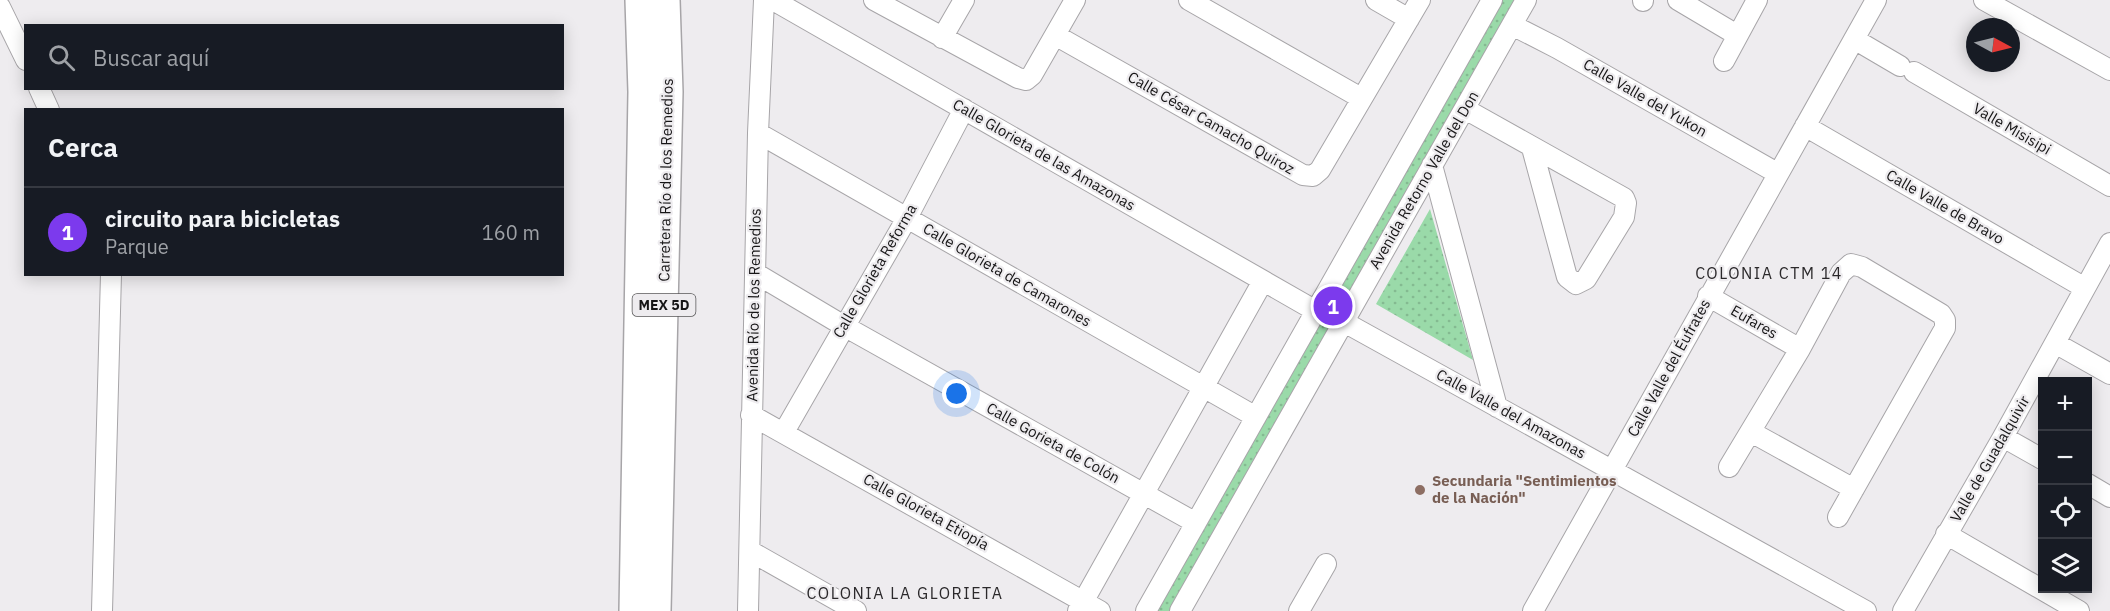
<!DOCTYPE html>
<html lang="es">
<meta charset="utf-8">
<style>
:root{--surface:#171b24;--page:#242831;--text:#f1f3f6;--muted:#9ea1a6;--line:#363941;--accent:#7c3aed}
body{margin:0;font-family:"IBM Plex Sans",sans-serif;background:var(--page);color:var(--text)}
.controls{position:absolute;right:18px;bottom:18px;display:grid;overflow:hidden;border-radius:0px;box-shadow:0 3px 15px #0003}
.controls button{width:54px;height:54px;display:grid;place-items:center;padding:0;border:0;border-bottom:2px solid var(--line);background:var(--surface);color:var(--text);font:30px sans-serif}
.compass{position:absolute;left:1966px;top:18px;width:54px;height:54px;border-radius:50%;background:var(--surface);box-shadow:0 3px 15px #0003;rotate:97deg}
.you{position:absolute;left:957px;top:394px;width:21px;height:21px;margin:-15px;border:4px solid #fff;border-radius:50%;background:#1a73e8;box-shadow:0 0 0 9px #1a73e833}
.badge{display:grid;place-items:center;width:39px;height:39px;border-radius:50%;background:var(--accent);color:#fff;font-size:20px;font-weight:700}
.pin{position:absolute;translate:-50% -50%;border:3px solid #fff;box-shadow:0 2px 6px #0006}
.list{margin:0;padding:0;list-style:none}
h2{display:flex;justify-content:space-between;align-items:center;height:78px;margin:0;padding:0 24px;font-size:26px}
h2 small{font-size:20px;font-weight:400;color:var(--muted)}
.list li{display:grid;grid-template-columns:39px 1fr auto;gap:18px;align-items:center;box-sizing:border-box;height:90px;padding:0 24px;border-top:2px solid var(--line)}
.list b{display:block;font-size:22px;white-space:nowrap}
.list p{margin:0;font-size:20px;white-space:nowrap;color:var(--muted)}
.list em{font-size:20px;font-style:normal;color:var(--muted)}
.icon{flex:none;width:33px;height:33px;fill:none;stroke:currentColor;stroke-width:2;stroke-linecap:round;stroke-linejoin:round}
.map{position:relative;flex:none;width:2110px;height:611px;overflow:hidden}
.search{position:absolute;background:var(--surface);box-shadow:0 3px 15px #0003;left:24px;top:24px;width:540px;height:66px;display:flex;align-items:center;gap:15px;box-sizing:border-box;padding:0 21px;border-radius:0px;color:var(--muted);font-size:22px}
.panel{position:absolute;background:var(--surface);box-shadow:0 3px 15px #0003;left:24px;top:108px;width:540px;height:168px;border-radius:0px}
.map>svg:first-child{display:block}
.park{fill:url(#park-dots)}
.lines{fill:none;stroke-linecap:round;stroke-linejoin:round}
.minor-casing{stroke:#a7a5a8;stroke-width:22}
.highway-casing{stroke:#a7a5a8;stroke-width:30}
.minor{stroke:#fff;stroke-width:20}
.highway{stroke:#fff;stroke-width:27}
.education-dot{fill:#8d6e63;stroke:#eeecef;stroke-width:2}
.labels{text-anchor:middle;stroke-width:4.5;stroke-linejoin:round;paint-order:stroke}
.shield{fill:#eeecef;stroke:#575657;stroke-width:1.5}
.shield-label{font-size:14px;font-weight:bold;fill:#161516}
.street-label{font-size:15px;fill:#161516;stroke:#eeecef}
.education-label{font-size:15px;font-weight:bold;fill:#785e54;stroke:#eeecef;text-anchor:start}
.neighbourhood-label{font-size:16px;letter-spacing:1.5px;fill:#2b292b;stroke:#eeecef}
</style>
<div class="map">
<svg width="2110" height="611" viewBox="0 0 2110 611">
<defs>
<pattern id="park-dots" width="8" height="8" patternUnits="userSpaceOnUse" patternTransform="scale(1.5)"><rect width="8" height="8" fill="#9adaa9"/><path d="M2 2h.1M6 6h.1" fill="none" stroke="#84ba91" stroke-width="1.8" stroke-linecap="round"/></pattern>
</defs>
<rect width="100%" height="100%" fill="#eeecef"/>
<path class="park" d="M1497,0H1516L1170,611H1150Z
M1430,209L1473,360L1376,304Z"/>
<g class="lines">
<g class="minor-casing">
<path id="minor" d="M773,0L1316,311
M874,0L1018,78L1026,80L1032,75L1075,0
M1189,0L1361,98
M1376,0L1409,19
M1678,0L1737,35
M1984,0L2110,70
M1643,1V0
M0,7L26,60
M1512,25L1557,48L1777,173
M1055,35L1303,175L1313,176L1320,170L1420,0
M942,38L964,0
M1854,39L1900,66
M1724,61L1757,0
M1914,72L2110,186
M39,88L49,110
M1465,109L1624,198L1626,203L1624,217L1586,279L1576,284L1567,277L1532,148
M1805,126L2085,288
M758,133L1256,417
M1432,165L1497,407
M755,273L844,326L1196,523
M1708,296L1800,349
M1344,322L1866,611
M2055,343L2110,374
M751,415L1100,611
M784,432L907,218L964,109
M1751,432L1854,489
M2003,437L2042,459
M1729,467L1800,349L1841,273L1851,264L1862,267L1941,314L1945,320V328L1838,517
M2088,484L2110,497
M1946,534L2079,611
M750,551L856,611
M102,611L111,274
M748,611L758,133L764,0
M1078,611L1263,281
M1146,611L1492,0
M1180,611L1526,0
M1299,611L1326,564
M1533,611L1876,0
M1903,611L2003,437L2110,243"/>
</g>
<g class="highway-casing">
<path id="highway" d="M633,611L642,92L639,0
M657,611L669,92L666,0"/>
</g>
<use href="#minor" class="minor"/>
<use href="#highway" class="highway"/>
</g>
<circle class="education-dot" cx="1420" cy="490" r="6"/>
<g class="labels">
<rect class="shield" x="632.5" y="294" width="63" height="22" rx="4.5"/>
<g class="shield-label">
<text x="664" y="310">MEX 5D</text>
</g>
<g class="street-label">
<text transform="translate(1645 98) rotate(30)" y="5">Calle Valle del Yukon</text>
<text transform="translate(1211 123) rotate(30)" y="5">Calle César Camacho Quiroz</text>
<text transform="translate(2012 129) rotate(30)" y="5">Valle Misisipi</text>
<text transform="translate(1044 155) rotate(30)" y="5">Calle Glorieta de las Amazonas</text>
<text transform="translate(666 180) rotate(-89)" y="5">Carretera Río de los Remedios</text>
<text transform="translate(1424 180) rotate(-60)" y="5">Avenida Retorno Valle del Don</text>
<text transform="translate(1945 207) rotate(30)" y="5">Calle Valle de Bravo</text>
<text transform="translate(875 271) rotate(-60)" y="5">Calle Glorieta Reforma</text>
<text transform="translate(1007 275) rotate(30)" y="5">Calle Glorieta de Camarones</text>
<text transform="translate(754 305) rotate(-89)" y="5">Avenida Río de los Remedios</text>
<text transform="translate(1754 322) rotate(30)" y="5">Eufares</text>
<text transform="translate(1669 368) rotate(-61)" y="5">Calle Valle del Éufrates</text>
<text transform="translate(1511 414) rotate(29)" y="5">Calle Valle del Amazonas</text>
<text transform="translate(1053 443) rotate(29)" y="5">Calle Gorieta de Colón</text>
<text transform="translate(1990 459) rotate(-60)" y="5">Valle de Guadalquivir</text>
<text transform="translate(926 512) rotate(29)" y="5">Calle Glorieta Etiopía</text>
</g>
<g class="education-label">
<text x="1432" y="486">Secundaria "Sentimientos<tspan x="1432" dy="17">de la Nación"</tspan></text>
</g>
<g class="neighbourhood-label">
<text x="1769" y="279">COLONIA CTM 14</text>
<text x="905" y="599">COLONIA LA GLORIETA</text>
</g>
</g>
</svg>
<div class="controls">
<button>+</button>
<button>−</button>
<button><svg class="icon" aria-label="locate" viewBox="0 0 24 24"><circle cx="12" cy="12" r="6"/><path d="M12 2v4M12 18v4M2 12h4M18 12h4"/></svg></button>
<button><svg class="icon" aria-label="layers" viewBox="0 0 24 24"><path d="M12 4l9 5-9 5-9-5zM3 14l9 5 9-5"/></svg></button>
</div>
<svg class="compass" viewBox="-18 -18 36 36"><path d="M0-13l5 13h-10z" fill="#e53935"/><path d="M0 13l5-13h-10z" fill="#9ea1a6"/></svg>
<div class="you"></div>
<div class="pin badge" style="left:1333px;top:306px">1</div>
<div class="search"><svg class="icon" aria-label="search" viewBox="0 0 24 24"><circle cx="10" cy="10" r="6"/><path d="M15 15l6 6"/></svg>Buscar aquí</div>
<section class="panel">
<h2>Cerca<small></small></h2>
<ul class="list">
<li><span class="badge">1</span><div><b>circuito para bicicletas</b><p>Parque</p></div><em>160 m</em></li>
</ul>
</section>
</div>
